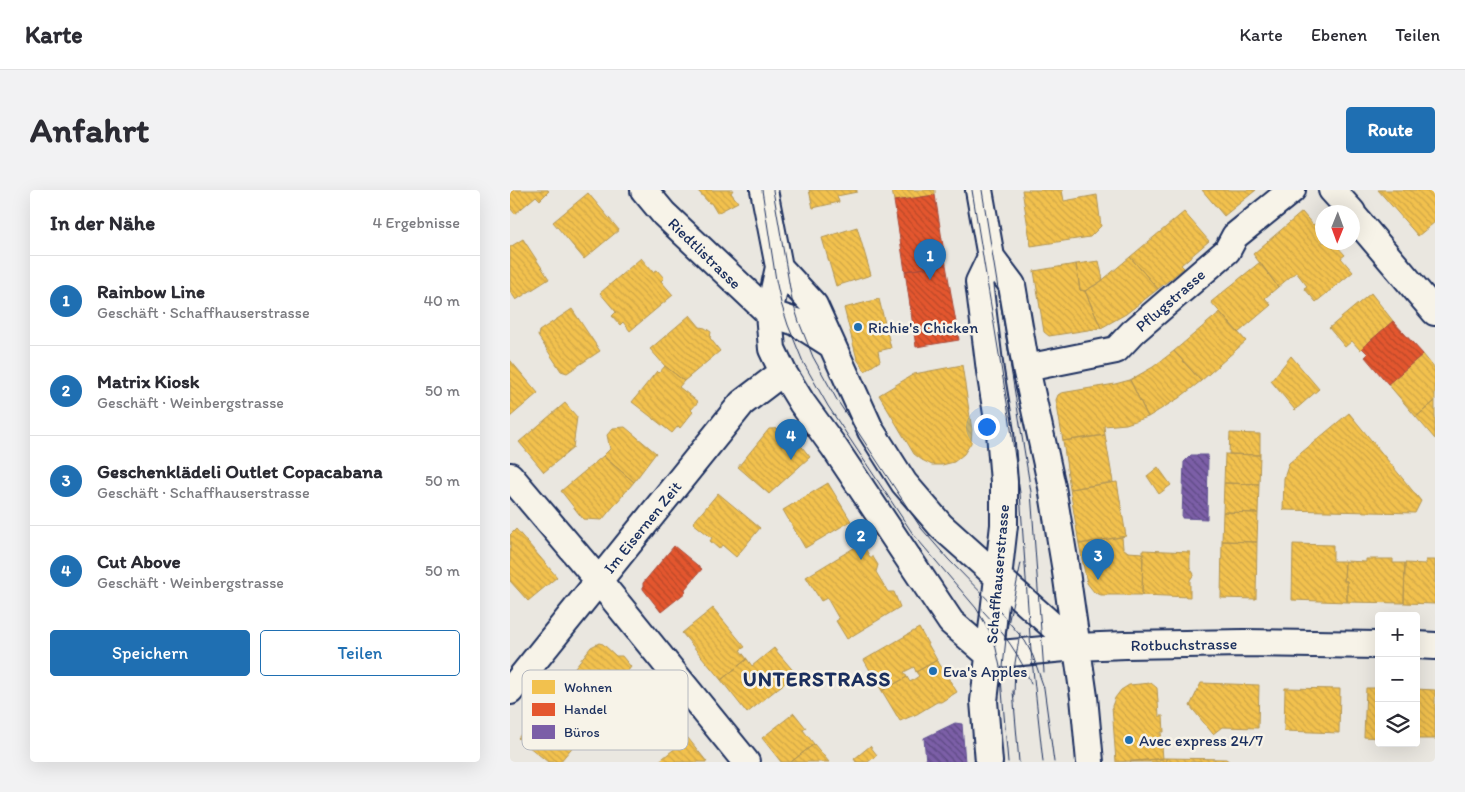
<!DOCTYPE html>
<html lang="de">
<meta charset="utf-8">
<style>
:root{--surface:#fff;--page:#f2f2f3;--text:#2b2b33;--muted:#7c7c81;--line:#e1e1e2;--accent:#1f6fb2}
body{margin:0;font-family:Itim,sans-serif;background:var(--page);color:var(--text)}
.controls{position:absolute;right:15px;bottom:15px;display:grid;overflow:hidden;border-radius:5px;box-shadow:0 5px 20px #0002}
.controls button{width:45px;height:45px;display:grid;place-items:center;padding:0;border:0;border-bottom:1px solid var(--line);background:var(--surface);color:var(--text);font:25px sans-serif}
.compass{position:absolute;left:805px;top:15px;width:45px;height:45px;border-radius:50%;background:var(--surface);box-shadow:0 5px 20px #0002;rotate:181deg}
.you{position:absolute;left:476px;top:236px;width:18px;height:18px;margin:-12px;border:4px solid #fff;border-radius:50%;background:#1a73e8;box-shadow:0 0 0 8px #1a73e833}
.badge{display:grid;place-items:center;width:32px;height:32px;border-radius:50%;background:var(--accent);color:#fff;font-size:16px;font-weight:700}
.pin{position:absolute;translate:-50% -41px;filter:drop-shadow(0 1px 2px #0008)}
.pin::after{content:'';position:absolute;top:26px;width:18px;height:15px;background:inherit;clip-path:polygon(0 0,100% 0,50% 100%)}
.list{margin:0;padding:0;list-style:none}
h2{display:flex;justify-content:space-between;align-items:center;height:65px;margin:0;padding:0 20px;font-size:21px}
h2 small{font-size:16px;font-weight:400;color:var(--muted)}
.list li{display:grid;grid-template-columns:32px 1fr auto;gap:15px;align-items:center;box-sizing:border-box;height:90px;padding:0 20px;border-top:1px solid var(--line)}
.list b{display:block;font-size:19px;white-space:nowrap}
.list p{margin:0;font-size:16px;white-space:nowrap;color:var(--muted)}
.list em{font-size:16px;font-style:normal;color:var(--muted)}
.actions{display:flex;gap:10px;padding:15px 20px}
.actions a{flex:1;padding:11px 0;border:1px solid var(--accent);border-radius:5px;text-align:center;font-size:18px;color:var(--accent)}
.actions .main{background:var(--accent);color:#fff}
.icon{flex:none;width:28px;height:28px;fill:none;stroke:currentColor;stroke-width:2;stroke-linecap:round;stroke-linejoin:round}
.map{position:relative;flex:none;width:925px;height:572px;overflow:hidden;border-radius:5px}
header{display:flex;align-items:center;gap:30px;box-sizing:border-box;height:70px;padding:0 25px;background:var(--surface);border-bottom:1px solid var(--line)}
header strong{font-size:24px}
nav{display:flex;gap:28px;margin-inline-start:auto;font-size:18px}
.intro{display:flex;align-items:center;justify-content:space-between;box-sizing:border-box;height:120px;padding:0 30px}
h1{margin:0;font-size:35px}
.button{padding:12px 22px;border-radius:5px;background:var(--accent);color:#fff;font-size:18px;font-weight:700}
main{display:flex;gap:30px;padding:0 30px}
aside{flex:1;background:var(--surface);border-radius:5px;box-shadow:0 5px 20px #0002}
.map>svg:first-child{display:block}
.homes{fill:url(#homes-back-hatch);stroke:#b29553}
.shops{fill:url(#shops-back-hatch);stroke:#a84b3c}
.offices{fill:url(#offices-back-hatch);stroke:#5e5091}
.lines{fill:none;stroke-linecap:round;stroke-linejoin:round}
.minor-casing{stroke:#1b2f5e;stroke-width:30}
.minor{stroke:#f7f3e8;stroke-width:26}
.tram{stroke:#1b2f5e;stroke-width:1}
.poi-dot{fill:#1f6fb2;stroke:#f7f3e8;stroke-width:2}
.labels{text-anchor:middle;stroke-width:5;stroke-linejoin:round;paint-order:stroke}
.street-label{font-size:16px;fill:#1b2f5e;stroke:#f7f3e8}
.poi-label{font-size:16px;fill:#1b2f5e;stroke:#f7f3e8;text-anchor:start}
.district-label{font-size:21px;font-weight:bold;letter-spacing:1px;fill:#1b2f5e;stroke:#f7f3e8}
.key{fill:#f7f3e8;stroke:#b5b8bf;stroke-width:1}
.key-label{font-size:14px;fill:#1b2f5e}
</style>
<header>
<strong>Karte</strong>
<nav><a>Karte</a><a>Ebenen</a><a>Teilen</a></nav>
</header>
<div class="intro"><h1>Anfahrt</h1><a class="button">Route</a></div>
<main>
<aside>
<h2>In der Nähe<small>4 Ergebnisse</small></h2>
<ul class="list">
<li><span class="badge">1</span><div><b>Rainbow Line</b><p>Geschäft · Schaffhauserstrasse</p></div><em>40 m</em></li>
<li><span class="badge">2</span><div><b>Matrix Kiosk</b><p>Geschäft · Weinbergstrasse</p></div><em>50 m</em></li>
<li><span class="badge">3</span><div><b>Geschenklädeli Outlet Copacabana</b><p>Geschäft · Schaffhauserstrasse</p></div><em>50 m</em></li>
<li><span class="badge">4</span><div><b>Cut Above</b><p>Geschäft · Weinbergstrasse</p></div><em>50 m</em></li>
</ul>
<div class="actions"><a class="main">Speichern</a><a>Teilen</a></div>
</aside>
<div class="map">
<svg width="925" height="572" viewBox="0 0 925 572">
<defs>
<pattern id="homes-back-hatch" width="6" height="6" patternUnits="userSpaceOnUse" patternTransform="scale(1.25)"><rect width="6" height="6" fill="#f2c14e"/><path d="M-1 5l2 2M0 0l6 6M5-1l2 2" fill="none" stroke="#cfa646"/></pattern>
<pattern id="shops-back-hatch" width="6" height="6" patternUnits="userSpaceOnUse" patternTransform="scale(1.25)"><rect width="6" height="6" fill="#e4572e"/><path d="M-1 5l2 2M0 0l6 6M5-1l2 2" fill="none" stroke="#b8482a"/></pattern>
<pattern id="offices-back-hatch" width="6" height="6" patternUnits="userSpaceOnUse" patternTransform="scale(1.25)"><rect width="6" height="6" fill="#7b5ea7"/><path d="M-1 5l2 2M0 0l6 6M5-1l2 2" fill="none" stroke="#5e4a84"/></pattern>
</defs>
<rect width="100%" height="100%" fill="#eae7e0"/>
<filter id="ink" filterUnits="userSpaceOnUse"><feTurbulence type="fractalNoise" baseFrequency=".02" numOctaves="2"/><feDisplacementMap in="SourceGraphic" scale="10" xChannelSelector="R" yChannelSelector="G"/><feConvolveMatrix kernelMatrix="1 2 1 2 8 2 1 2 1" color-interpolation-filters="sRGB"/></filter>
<g filter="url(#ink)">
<path class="homes" d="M0,0H38L39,1L30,10L26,6L5,24L0,18Z
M187,0H223L221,3L228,12L207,23L201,13H199Z
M299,0H347V2L327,6L329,12L303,18Z
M382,0H425V5L384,11Z
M512,0H552L554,11L587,5L591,36L580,47L521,56Z
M692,0H746L714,26Z
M868,0H925V32L908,46Z
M78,3L109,40L74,69L43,32Z
M674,22L699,51L671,75L674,78L648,99L620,67Z
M792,22L803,35L807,32L812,39V52H818L823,58L826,55L835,65L831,68L843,82L806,112L794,98L797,96L786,82L768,97L743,64Z
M347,37L361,85L326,96L312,48Z
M13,49L39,89L6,110L0,101V57Z
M620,67L648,99L616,124L591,138L575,101L589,93Z
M131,68L143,82L147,80L154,88L151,91L163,105L120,141L113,132L110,135L102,126L106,122L90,103Z
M589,71L593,90L575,101L570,100L566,74Z
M750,72L768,97L755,108L761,115L728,143L701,112Z
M566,74L570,100L575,101L591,138L539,146L534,142L524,81Z
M861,103L883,131L850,160L842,151L835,157L819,138Z
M369,109L381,158L368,161L370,171L355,181L347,169L334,118Z
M62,119L90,161L57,183L51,181L28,146L29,141Z
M710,122L736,151L691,191L664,161Z
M180,125L190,137L195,138L201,142L200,148L210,161L174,191L155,176L140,159Z
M664,161L691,191L669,208L638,227L620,190L643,177Z
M913,164L925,179V211L906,227L878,194Z
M781,166L809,199L785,220L761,191Z
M0,170L28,203L0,227Z
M452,175L462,240L461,253L454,264L444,272L432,275H422L412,270L404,264L369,205L404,184Z
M155,176L174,191L169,197L188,212L181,220L183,222L170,238L168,236L162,243L122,212L147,181L149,183Z
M620,190L638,227L616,234L594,236L595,245L553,251L546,210L548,205L551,203L605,194Z
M925,211V249L906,227Z
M55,213L67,227L63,258L34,282L9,252Z
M839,223L911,311L905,323L773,320L774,288L779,273Z
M115,237L146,263L124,292L93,266L100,259L97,245L103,238Z
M277,238L300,267L259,304L228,277L259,239Z
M720,243L750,244V265L719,264Z
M595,245L603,292L560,299L553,251Z
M715,264L750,265L749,294L714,293Z
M93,266L124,292L92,330L73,329L51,301Z
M648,277L661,295L649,304L637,286Z
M607,292L616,346L569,354L560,299Z
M318,293L341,331L295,358L273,320Z
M714,293L749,294L748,323L713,322Z
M208,303L250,338L226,367L212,355L209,359L200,351L202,348L183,333Z
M713,322L748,323L747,352L712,351Z
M6,339L47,387L18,411L0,391V345Z
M612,347L613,358L618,362L633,363L632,405H591L584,402L577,393L569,354Z
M712,351L747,352L746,409L711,408Z
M352,353L360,367H363L368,375L366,382L378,402H384L390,417L337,449L326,431L329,429L317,408L311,411L296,387Z
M783,354L823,355V371H835L834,391H837V412L782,410Z
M633,360L680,362V378L684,384L680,390V407L632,405Z
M856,369H883V373H895L894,413L837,412V391H834L835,371L856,372Z
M916,370H925V414L894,413L895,373L916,374Z
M203,418L235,457L230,460L237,469L211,490L172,443Z
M409,438L427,470L406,482L404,477L394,482L397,487L372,501L354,470Z
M89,453L93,454L106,466H112L121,477L102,501L99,499L94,505L62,481L81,457Z
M264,458L286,484L237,523L211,490L237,469L242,476Z
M427,470L447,502L431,512H427L407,524L390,531L372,501L397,487L400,492L409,486L406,482Z
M641,493L647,498L649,526H653L654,542H651L653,569L606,572L602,516L605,508L611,500L619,495Z
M691,493L749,495L748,538L712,537L703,544L680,516Z
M775,498L830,499L829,543L774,541Z
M856,498H869V548L854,547Z
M906,499L925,500V549H906Z
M284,523L296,538L293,540L304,554L281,572H271L252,548Z
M28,524L65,554L50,572H38L8,548Z
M178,548L197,572H148Z
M304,554L319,572H281Z
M360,556L367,565L358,572H346L344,569Z
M653,568H656V572H620Z
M656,568L716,569L720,572H656Z"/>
<path class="shops" d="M425,5L436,75L395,81L384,11Z
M436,75L449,150L406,157L395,81Z
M883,131L913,164L878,194L855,167L858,164L852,158Z
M164,356L192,379L175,399L176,402L151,422L133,399V393Z"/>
<path class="offices" d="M681,265H698L697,329L672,328L674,272Z
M445,533L452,534L455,572H416L414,548Z"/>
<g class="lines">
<g class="minor-casing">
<path id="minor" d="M134,0L154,24L259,123L286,132L322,155
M254,0L269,77L259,123L262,159L273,182L292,213L324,257L441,432L479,465
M469,0L481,67L502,95L516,178L542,297L555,375L574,507L580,572
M822,0L842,22
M842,24L925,122
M269,77L304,115L361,241L394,293L431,336L566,457
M516,178L606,160L623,142L717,61L725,46L782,0
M0,286L89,391L236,572
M906,455L925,456
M479,465L566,457L616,455L734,453L869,455
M0,501L232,213L273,182
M479,572L474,511L494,335V292L490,242L480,181L469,92L481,67"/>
</g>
<use href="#minor" class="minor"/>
<path class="tram" d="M252,0L266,90L271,113L278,135L293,172L318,216L403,344L466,418L479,440L485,454L490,477L498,572
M263,0L282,110L289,132L303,167L327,210L411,338L438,369L490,422L515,451L523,466L534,498L544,572
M462,0L499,225L510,303L521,461L533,572
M472,0L521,302L534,482
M473,421C494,443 510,465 521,494
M493,477L497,439L511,373
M503,501L509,572
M504,507L505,473L510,443"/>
</g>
</g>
<g class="poi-dot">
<circle cx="348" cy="137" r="5"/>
<circle cx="423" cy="481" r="5"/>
<circle cx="619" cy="550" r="5"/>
</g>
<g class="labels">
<g class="street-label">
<text transform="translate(195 63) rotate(44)" y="6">Riedtlistrasse</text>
<text transform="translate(660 110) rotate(-41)" y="6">Pflugstrasse</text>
<text transform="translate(132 337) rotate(-51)" y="6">Im Eisernen Zeit</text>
<text transform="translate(487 384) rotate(-85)" y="6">Schaffhauserstrasse</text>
<text transform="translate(674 454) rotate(-1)" y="6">Rotbuchstrasse</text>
</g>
<g class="poi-label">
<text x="358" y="143">Richie's Chicken</text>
<text x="433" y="487">Eva's Apples</text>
<text x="629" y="556">Avec express 24/7</text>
</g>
<g class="district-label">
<text x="307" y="496">UNTERSTRASS</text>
</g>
</g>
<rect x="12" y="480" width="166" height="80" rx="8" class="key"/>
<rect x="22" y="490" width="23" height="14" fill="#f2c14e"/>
<rect x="22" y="513" width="23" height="13" fill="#e4572e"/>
<rect x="22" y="535" width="23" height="14" fill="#7b5ea7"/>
<g class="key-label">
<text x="54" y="502">Wohnen</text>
<text x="54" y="524">Handel</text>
<text x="54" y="547">Büros</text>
</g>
</svg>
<div class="controls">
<button>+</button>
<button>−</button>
<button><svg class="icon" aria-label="layers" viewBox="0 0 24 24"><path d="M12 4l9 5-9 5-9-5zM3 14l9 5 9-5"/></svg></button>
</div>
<svg class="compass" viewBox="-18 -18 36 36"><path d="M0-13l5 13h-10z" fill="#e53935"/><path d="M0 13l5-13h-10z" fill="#7c7c81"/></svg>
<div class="you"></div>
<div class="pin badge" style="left:420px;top:90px">1</div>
<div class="pin badge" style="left:351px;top:370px">2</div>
<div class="pin badge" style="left:588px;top:390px">3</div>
<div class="pin badge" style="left:281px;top:270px">4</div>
</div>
</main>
